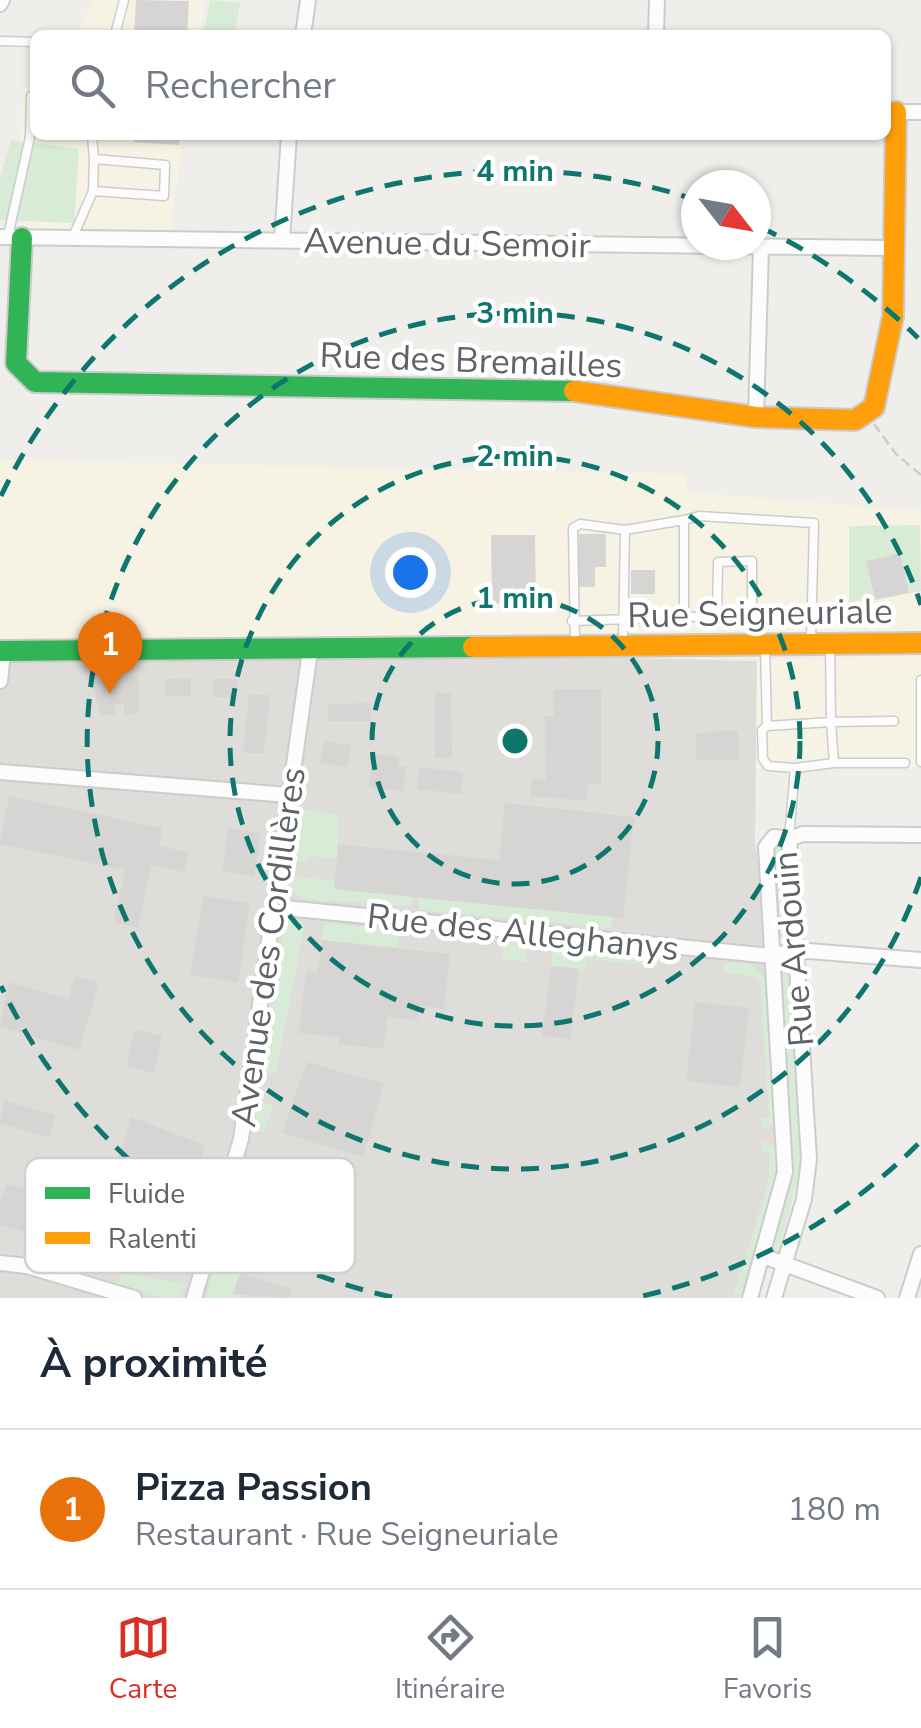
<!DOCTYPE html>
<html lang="fr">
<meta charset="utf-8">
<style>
:root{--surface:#fff;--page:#f2f2f3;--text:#1f2937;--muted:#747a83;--line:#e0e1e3;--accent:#d93025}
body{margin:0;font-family:"Nunito Sans",sans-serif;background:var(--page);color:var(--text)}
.compass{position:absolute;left:681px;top:170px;width:90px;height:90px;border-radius:50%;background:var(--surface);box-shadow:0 2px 8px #0004;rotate:121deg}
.you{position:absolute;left:410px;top:572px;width:35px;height:35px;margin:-25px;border:8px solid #fff;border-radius:50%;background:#1a73e8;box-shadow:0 0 0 15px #1a73e833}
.badge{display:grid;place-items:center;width:65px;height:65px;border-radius:50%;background:var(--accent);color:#fff;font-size:32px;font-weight:700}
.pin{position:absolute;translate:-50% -82px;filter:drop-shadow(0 2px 5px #0008)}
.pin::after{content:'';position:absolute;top:52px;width:35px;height:30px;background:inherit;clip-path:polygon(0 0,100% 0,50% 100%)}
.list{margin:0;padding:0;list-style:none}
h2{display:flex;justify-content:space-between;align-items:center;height:130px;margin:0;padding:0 40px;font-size:42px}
h2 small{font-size:32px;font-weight:400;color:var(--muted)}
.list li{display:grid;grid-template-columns:65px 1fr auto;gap:30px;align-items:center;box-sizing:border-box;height:160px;padding:0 40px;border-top:2px solid var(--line)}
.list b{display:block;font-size:38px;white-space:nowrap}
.list p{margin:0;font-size:32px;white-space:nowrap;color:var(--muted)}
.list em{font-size:32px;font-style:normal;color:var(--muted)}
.icon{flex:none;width:55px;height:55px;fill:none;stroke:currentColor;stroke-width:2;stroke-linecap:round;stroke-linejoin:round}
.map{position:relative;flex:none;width:921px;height:1298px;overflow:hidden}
.search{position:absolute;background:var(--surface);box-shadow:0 2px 8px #0004;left:30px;right:30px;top:30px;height:110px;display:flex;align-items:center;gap:25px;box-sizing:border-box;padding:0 35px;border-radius:15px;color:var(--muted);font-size:38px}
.sheet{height:290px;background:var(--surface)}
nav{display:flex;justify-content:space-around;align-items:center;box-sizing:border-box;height:140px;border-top:2px solid var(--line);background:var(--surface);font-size:28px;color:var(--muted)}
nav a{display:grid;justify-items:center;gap:5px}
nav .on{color:var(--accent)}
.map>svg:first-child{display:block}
.commercial{fill:#f7f3e4}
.industrial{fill:#dfddda}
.green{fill:#d8ebd6}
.building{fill:#d6d5d3}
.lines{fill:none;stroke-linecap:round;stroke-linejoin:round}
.lane-casing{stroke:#cbcccc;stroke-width:11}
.street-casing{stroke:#cbcccc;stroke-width:18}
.fast-casing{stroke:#cacacb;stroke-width:24}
.slow-casing{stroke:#cacacb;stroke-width:24}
.path{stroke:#cacfcc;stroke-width:2.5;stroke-dasharray:10 5;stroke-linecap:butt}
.lane{stroke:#fdfcfc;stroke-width:8}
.street{stroke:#fdfcfc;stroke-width:14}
.fast{stroke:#30b455;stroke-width:20}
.slow{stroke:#ff9f0a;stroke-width:20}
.ring{fill:none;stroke:#0f766e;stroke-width:5;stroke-dasharray:18 12}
.labels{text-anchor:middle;stroke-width:9;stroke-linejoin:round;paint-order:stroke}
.street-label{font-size:35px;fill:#5f6368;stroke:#fff}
.key{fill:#fff;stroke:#cfd0d2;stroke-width:2.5}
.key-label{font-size:28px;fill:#5f6368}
.centre{fill:#0f766e;stroke:#fff;stroke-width:5}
.ring-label{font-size:30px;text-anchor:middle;font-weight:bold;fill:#0f766e;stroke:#fff;stroke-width:9;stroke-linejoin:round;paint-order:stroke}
</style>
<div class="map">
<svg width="921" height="1298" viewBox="0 0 921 1298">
<rect width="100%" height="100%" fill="#efeeea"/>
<path class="commercial" d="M94,0H205L199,35H76Z
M22,88H35V135H184L170,231L20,229Z
M0,460L686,474V492L921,511V632L0,639Z
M921,655V767L755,768L757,661Z"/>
<path class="industrial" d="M0,651H310L757,661L755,842L772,956L784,1141L750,1298H0Z"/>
<path class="green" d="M210,0L240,3L235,35H203Z
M11,140L79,149L74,223L0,220V178Z
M920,525L921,591L909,593L899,553L866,561L874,597L849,603V526Z
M306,810L339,815L337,859L308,856L303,861L292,860L298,813Z
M780,845L788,936L784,940L778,935L772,849Z
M289,876L334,881V889L412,897L411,906L302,899L291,890Z
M418,897L613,917L611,928L420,910Z
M290,921H303V932L276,1073L263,1071L282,932Z
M324,923L399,930L397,948L322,940Z
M504,940L526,943L527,962L502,959Z
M553,945L654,955L658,966L588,959L584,972L551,966Z
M727,962L751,964L766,980L776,1123L761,1130V1118L769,1117L760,981L756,977L721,972Z
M785,962L790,967L802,1165L778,1253L772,1248L792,1170L780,968Z
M259,1100L273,1106L264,1133L254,1130Z
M761,1141L778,1148L777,1184L744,1298H732L768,1184L770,1153L762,1152Z
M230,1219L238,1222L237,1227L263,1235L251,1276L240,1273L233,1294L245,1298H206L217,1263L246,1272L256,1242L235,1236L233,1242L223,1243Z
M123,1273L187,1285L180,1298H164L117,1284Z"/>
<path class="building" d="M136,0L189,1L187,35H134Z
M134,135H180L179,145L134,142Z
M579,534H606V567H595V587H579Z
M491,535H535L536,603L492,604Z
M900,553L909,593L875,600L866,561Z
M631,570H655V594H631Z
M91,677H138V714H124V704H115V715H100Z
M191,678V696H166V679Z
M214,679H237V697H213Z
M553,689H601V785L588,784L586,801L530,796L532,778L546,780L545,716H554Z
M435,693H451L452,758H435Z
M249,695H270L264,753H243Z
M370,703V721H328V704Z
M722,731H738V760H696V734Z
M324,741L351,745L348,767L320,763Z
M373,754L399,757L398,766H406L403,791L369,787Z
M419,767L463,772L461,794L417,789Z
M9,796L162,828L159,846L188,852L184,872L151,865L138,928L114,922L125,870L0,844Z
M505,803L634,817L623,918L334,889L338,844L499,860Z
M228,828L261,833L254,876L222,871Z
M203,896L250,903L238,982L190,975Z
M322,940L450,954L444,1009L419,1006L417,1020L387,1017L384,1049L338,1044L339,1037L299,1033L306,971L318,972Z
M551,966L579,969L570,1039L542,1036Z
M75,976L99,983L79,1050L0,1027L8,982L68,999Z
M695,1002L749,1008L740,1087L686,1081Z
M135,1029L162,1036L154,1073L126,1066Z
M307,1062L384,1084L363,1157L282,1133Z
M4,1100L55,1116L49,1138L0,1123Z
M131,1117L205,1145L199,1167L191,1164L159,1267L113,1253L116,1242L95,1235Z
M7,1184L77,1205L63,1252L48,1248L51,1240L0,1225V1201Z
M240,1273L292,1289L289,1298L233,1294Z"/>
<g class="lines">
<g class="lane-casing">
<path id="lane" d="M115,35L124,0
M0,41L35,42
M92,135L94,159
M8,236L30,137L31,96L35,97
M72,239L93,191L164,196L165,165L94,159L93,191
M684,520L699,516L814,523L811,640
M625,530L684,520V616
M572,621L747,615L752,610V561L718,562L717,616
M575,643L573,528L580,524L625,530L623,642
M765,647L767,726L831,722L830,644
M921,680V762
M767,726L762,730L763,759L768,766L795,768
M834,763H905
M789,838L795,768L834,763L831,722L894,721"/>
</g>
<g class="street-casing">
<path id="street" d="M0,4L2,0
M303,35L308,0
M656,35L657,0
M886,112H921
M0,237L893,248
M282,240L289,135
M756,417L761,248
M0,681L3,651
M0,772L289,795
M789,839L803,834L921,835
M275,907L772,956L796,950L921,960
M763,1256L877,1298
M0,1263L27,1266L134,1298
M194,1298L241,1139L310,651
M750,1298L785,1172L766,847L774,837L789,839
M774,1298L804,1199L809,1159L789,839
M907,1298L921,1254"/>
</g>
<g class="fast-casing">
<path id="fast" d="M22,238L16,363L35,382L574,391
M0,651L473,647"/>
</g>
<g class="slow-casing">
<path id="slow" d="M574,391L756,417L855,420L874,407L893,316L896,112
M473,647L921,643"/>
</g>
<path class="path" d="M874,424L896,454L921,475"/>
<use href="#lane" class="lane"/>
<use href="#street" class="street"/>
<use href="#fast" class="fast"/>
<use href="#slow" class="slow"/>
</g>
<g class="ring">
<circle cx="515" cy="741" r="143"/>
<circle cx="515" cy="741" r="285"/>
<path d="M921 877A428 428 0 1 1 921 605"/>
<path d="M918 1144A570 570 0 0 1 638 1297M392 1297A570 570 0 0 1 1 986M1 496A570 570 0 0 1 696 200M760 227A570 570 0 0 1 918 338"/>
</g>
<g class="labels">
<g class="street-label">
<text transform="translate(447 243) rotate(1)" y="12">Avenue du Semoir</text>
<text transform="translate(471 360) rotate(2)" y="12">Rue des Bremailles</text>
<text transform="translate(760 613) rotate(-1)" y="12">Rue Seigneuriale</text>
<text transform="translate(523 932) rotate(6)" y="12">Rue des Alleghanys</text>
<text transform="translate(268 947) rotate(-82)" y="12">Avenue des Cordillères</text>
<text transform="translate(793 949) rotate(-95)" y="12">Rue Ardouin</text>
</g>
</g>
<rect x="25" y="1158" width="330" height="115" rx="15" class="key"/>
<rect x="45" y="1187" width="45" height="12" fill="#30b455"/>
<rect x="45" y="1232" width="45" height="12" fill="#ff9f0a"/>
<g class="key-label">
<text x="108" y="1203">Fluide</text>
<text x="108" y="1248">Ralenti</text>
</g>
<circle cx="515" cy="741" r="15" class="centre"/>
<g class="ring-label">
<text x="515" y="181">4 min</text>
<text x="515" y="323">3 min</text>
<text x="515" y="466">2 min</text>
<text x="515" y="608">1 min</text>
</g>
</svg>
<svg class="compass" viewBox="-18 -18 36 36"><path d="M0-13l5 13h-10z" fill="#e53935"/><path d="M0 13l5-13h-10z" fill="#747a83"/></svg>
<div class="you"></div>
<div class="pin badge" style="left:110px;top:694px;background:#e8710a">1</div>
<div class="search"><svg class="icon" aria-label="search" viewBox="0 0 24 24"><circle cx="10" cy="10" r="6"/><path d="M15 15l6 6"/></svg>Rechercher</div>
</div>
<section class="sheet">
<h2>À proximité<small></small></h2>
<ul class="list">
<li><span class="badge" style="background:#e8710a">1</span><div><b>Pizza Passion</b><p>Restaurant · Rue Seigneuriale</p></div><em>180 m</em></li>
</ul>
</section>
<nav>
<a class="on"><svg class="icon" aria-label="map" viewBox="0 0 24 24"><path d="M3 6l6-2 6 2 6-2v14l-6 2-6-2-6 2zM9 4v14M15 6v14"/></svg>Carte</a>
<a><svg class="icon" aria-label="directions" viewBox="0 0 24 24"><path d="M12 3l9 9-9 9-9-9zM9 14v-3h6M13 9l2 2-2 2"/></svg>Itinéraire</a>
<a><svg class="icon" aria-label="saved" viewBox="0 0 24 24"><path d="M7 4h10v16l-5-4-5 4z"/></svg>Favoris</a>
</nav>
